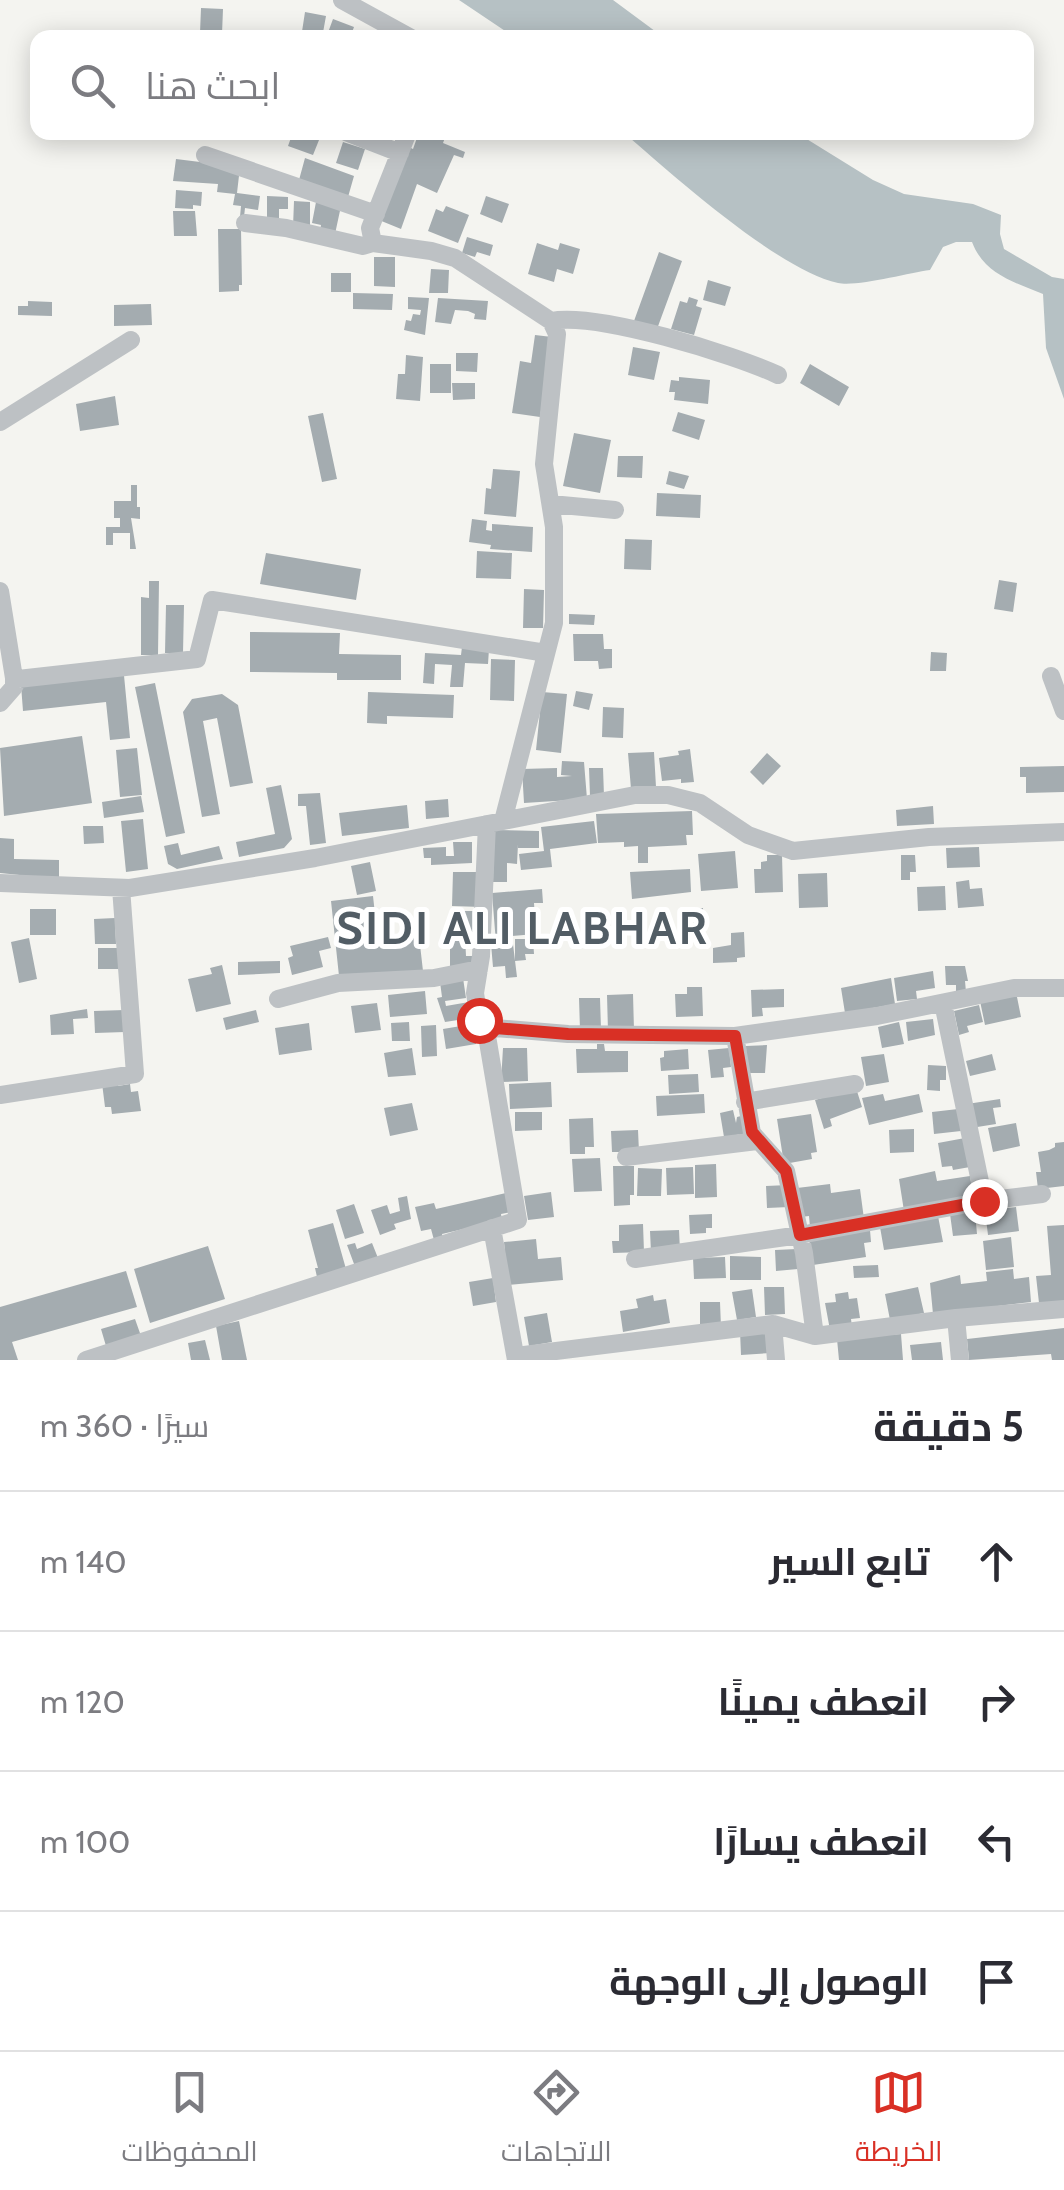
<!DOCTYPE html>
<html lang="ar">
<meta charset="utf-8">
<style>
:root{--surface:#fff;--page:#f2f2f3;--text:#2b2b33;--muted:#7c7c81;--line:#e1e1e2;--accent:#d93025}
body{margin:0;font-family:Cabin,Cairo,sans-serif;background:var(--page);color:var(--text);direction:rtl}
.stop{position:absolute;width:30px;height:30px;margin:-22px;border:8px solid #d93025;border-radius:50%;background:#fff}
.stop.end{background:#d93025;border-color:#fff;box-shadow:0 2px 10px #0008}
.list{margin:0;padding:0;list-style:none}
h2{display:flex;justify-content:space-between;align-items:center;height:130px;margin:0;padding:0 40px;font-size:42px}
h2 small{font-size:32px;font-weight:400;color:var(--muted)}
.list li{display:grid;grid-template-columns:65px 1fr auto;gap:30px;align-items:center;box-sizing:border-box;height:140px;padding:0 40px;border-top:2px solid var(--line)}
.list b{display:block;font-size:38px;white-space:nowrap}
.list em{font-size:32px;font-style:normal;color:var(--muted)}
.icon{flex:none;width:55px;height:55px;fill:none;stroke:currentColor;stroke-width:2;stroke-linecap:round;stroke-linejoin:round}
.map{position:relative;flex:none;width:1064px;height:1360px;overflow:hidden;direction:ltr}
.search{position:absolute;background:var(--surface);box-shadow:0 5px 25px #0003;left:30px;right:30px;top:30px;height:110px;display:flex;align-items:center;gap:25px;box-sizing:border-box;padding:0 35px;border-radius:20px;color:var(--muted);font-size:38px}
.sheet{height:690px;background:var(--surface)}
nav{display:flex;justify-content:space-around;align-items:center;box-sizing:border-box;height:140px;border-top:2px solid var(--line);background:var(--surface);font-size:28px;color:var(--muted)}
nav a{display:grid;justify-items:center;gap:5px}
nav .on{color:var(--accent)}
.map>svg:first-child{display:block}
.water{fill:#b6c1c4}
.building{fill:#a4acb0}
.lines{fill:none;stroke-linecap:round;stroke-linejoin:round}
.minor{stroke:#bdc1c4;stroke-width:18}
.route{stroke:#d93025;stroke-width:12}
.labels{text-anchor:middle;stroke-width:10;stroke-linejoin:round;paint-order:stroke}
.district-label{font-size:45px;font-weight:bold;letter-spacing:2.5px;fill:#525d65;stroke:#fff}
</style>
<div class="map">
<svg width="1064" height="1360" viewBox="0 0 1064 1360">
<rect width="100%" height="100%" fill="#f4f4f0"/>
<path class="water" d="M459,0H613L663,37H514Z
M624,133H797L873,180L904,194L973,204L1001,215L1000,234L1004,249L1052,277L1064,279V399L1046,348L1043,294C1014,282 984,274 972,242H956L943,247L930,270C908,273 857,287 838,283C778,270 672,174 624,133Z"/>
<path class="building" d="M201,8L223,9L222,34L200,33Z
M305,12L326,16L322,38H301Z
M333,19L354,27L350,38H326Z
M293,132L321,135L313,155L288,146Z
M419,132H447L443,143L465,152L463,158L454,155L437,193L417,184L401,229L379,220L409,147L413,149Z
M343,142L365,149L358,170L336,163Z
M305,158L354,176L348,197L299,180Z
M176,159L240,167L237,193L260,196L258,210L245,208L244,217H240L241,206L233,205L235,194L217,192L218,184L173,181Z
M176,190L202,192L201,206L193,205V209L175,208Z
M267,196L288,197V209H279V218H267Z
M486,196L509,204L502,223L480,214Z
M294,201L310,202V227H293Z
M316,202L341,206L335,234L320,231L321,225L312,223Z
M446,206L469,215L458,243L428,231L436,209L443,212Z
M173,211H195L197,236H174Z
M218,229H241L242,285H239V291L219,292Z
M467,237L493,245L490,256L477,252L475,257L462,253Z
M537,243L558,250L560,243L580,249L573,274L557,269L554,282L528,274Z
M659,252L682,261L657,329L634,321Z
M374,257H395V287L374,286Z
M431,269L449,270L448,293H429Z
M331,273H351V292H331Z
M708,280L731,287L725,306L703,300Z
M353,293L393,294L392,310L353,309Z
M408,297L429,298L425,335L404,330L406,320L411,321L413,314L420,315L421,310L408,309Z
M689,297L698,300L696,306L702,308L694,335L671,329L680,301L687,303Z
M438,298L488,301L486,320L474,319L475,314L468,311L455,310L451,324L435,322Z
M28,301L52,302V316L18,315V306H28Z
M151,304L152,325L114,326V305Z
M535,335L552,337L540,417L512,413L520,361L531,363Z
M633,347L660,352L654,380L628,375Z
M456,353H478L477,372L456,371Z
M406,355L423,357L420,401L396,399L398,374H405Z
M430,364H451V393H430Z
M810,364L849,387L839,406L800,383Z
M679,377L710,380L708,404L674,400L675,392H669L671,380L679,381Z
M452,383H475V399L453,400Z
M115,396L119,425L80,431L76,404Z
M678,412L705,420L699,440L672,431Z
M323,413L337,479L322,482L308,416Z
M574,433L611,440L600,493L563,486Z
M618,456H643L642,478L617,477Z
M493,469L520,471L516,517L484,514L486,488L491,489Z
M669,471L689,476L684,489L666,484Z
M131,485H137V507H140V519L131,518L136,549H130V533H113V545H106V527H120V518H114V501H131Z
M657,493L701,495L700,518L656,516Z
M472,519L487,521L486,530L492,531V524L533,527L532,552L490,549L491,545L469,542Z
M625,539L652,540L651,570L624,569Z
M477,551L512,553L511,579L476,578Z
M266,553L361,569L356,600L260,584Z
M999,580L1017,583L1013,612L994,609Z
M149,581H159L158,655H141V597L149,598Z
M524,589L544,590L543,628H523Z
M166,605H184L183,653H165Z
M569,614L595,615L594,625L569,624Z
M250,632L340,633L339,654L401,655V680H337V673L250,672Z
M573,634H603L604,649H612V668L599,669L598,661H574Z
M462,647L489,649L488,664L465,663L463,687H450L452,665L435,664L434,684L423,683L425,653L461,655Z
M931,652L947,653L946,671H930Z
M491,659L515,660L514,701L490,700Z
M123,665L130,738L110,740L106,702L23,711L21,685Z
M155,683L185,833L166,837L135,687Z
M576,691L593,694L589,710L573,706Z
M368,692L454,695L453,718L387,716V724L367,723Z
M542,692L567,694L561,753L536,750Z
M222,694L238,705L253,783L230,787L217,718L203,721L220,814L202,817L183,712L192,699Z
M603,707L624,708L623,738L602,737Z
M82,736L92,803L4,816L0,748Z
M137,748L142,795L120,797L116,750Z
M690,749L694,782L681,783V779L662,781L659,758L679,755L678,751Z
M654,752L656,787L631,789L628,753Z
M767,753L781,766L763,785L750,772Z
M562,761L584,762L587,799L524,803L522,769L557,768V777L572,776L561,775Z
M1064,766V792L1026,793V777H1020V767Z
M589,768H603L604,796H590Z
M281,785L292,839L284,848L239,857L236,842L275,834L266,788Z
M320,793L326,843L310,845L306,806H298V794Z
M141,796L144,812L104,818L102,802Z
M448,799L449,817L426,819L425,801Z
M407,805L409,828L342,836L339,813Z
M933,806L934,824L897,826L896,810Z
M692,811L693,835H686L687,845L648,847V863H638V846L624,847V842L598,843L596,814Z
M143,819L148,869L126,872L121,821Z
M594,821L597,843L550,849L552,867L521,870L519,854L544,851L541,827Z
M83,826H103L104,843L84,844Z
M494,830L539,831V848H518V844L517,864L507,863V882H493Z
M0,838L14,839V859L59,860V879L0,873Z
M453,842H472V863L431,865V858H424L423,848L446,847V856H454Z
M178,843L181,855L219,846L223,859L177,869L168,864L164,846Z
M979,847L980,867L947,868L946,848Z
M735,851L738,888L701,891L698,854Z
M767,855H782L783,892L755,893L754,869H761V862L767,861Z
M901,855H915L916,872H910V880H901Z
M370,862L376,891L357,895L351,866Z
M690,869L691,892L632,899L630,872Z
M453,872H482L481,907L452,906Z
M827,873L828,907L799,908L798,874Z
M969,880L970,889L982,888L984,906L958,908L956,882Z
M945,886L946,910L918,911L917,887Z
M542,889L543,903H534L536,934L512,936L517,977L506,978L505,966L493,967L491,944L496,943L492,893Z
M373,896L378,941L419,936L423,971L339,976L331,901Z
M703,908L704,937H684L683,909Z
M30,909H56V935H30Z
M461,911H480V932H457Z
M115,918L116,944H95L94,919Z
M744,932L745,957L737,958V962L713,963V948L731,945V933Z
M328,937L331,948L319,951L323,967L292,975L288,958L293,956L290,946Z
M465,937L466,956H477V969L450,966V938Z
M29,938L37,979L19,983L11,942Z
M515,939H533L534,954H525L526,960L515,961Z
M98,948H118V969H98Z
M280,961V973L238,975V962Z
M222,965L231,1004L196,1012L188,979L212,974L210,968Z
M945,966H965L968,981H965L966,992L956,993V985H946Z
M933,971L935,988L916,991L917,999L897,1001L894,978Z
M463,978L466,998L445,1001L446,1006L469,1002L471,1018L445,1022L437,998L442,997L440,982Z
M891,978L895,1004L845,1013L841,988Z
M687,987H702L703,1016L676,1017L675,994H687Z
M784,989V1007L762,1008L763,1016L752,1017L751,990Z
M425,991L427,1014L390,1017L388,995Z
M1016,992L1021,1017L985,1025L980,1001Z
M633,994L634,1030L608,1031L607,995Z
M579,998H600L601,1029L580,1030Z
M377,1003L381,1030L355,1033L351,1006Z
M979,1005L983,1022L967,1026L969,1032L959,1035L954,1011Z
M87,1009L88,1018L73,1019L74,1034L51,1035L50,1015Z
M125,1010V1032L95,1033L94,1011Z
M256,1010L259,1022L226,1030L223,1018Z
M933,1019L935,1035L908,1041L906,1022Z
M409,1022L410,1041H392L391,1023Z
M899,1022L904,1044L882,1048L878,1027Z
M309,1023L312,1050L279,1055L275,1028Z
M473,1024L476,1044L446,1049L443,1029Z
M436,1025L437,1056L422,1057L421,1026Z
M597,1044H604L605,1051H628V1072L577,1073L576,1049H597Z
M767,1045L765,1073H747L746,1046Z
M412,1048L416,1075L388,1077L384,1053Z
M503,1048H527L528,1081L501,1082Z
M729,1048L731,1067L723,1068L724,1077L711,1078L708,1050Z
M688,1049L689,1069L661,1071L660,1058L664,1057V1051Z
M884,1054L889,1082L866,1086L861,1057Z
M992,1054L996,1070L970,1076L966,1061Z
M928,1065L946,1066V1080H940V1091L927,1090Z
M698,1074L699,1092L669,1094L668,1075Z
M118,1081V1086L130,1084L131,1092L138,1091L141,1111L112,1114L111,1107H105L102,1083Z
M551,1082L552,1107L510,1109L509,1084Z
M856,1088L862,1107L830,1119L832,1126L824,1129L815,1100Z
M704,1094L705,1113L657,1116L656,1096Z
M883,1094L885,1101L919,1094L923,1112L869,1125L862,1098Z
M1000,1099L1001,1107L993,1108L996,1124L971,1128L967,1104Z
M412,1103L418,1130L390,1136L384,1108Z
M958,1109L961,1131L934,1134L932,1112Z
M733,1110L736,1123L737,1117L745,1115L748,1133L724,1137L720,1113Z
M515,1112H542V1130L515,1131Z
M811,1114L817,1152L811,1153L812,1159L784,1164L777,1119Z
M593,1118L594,1147H585V1154H570L569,1119Z
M1016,1123L1020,1146L993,1152L988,1128Z
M914,1129V1152L890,1153L889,1130Z
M638,1130L639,1152H612L611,1131Z
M965,1138L970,1167L953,1170L952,1166L942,1167L938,1143Z
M1064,1142V1186L1038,1189L1036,1172H1041L1038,1152L1049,1150L1055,1147V1143Z
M600,1158L602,1191L574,1192L572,1159Z
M716,1164L717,1197L695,1198V1165Z
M613,1166H634V1195H630V1205L614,1206Z
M693,1167L694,1194L667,1195L666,1168Z
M638,1168L662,1169L661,1196H637Z
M935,1171L937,1181L970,1176L974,1200L904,1211L899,1179Z
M830,1184L831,1193L860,1189L864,1219L810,1227L809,1216L801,1217L797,1188Z
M788,1185L789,1207L767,1208L766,1186Z
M551,1192L554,1217L528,1220L524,1196Z
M506,1193L511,1212L501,1214L502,1220L442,1234L443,1238L434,1240L431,1229L421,1231L415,1207L434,1203L436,1209Z
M407,1196L411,1219L394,1224L396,1229L380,1235L371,1210L387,1205L390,1214L400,1211L398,1198Z
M354,1204L364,1233L345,1239L336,1210Z
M1016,1207L1019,1231L988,1235L985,1211Z
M975,1212L977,1234L953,1236L950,1214Z
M712,1214V1228H706V1233L690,1234L689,1215Z
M938,1216L943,1242L884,1250L880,1227Z
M333,1223L346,1269L317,1277L315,1268H318L308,1230Z
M643,1224L644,1252L613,1253L612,1241H619V1225Z
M1064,1225V1301L1039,1303L1036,1276L1051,1275L1047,1226Z
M679,1230L680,1251L651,1252L650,1231Z
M870,1230L871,1242L864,1243L866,1257L813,1265L809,1239Z
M1011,1237L1014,1267L986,1270L983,1241Z
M536,1239L538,1259L561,1257L563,1280L508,1285L504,1242Z
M355,1243L357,1249L372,1243L380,1263L357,1272L347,1245Z
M208,1246L225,1299L150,1323L134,1269Z
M797,1249L798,1269L776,1271L775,1250Z
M730,1256L761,1257V1280H730Z
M725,1257L726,1278L694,1279L693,1258Z
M878,1265L879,1277L854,1278L853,1266Z
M1013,1269L1014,1279L1029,1277L1031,1302L933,1314L930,1283L960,1275L961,1284L987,1281L986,1272Z
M126,1271L137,1307L12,1342L18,1360H0V1307Z
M493,1278L496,1302L473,1306L469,1282Z
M764,1287H784L785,1314L765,1315Z
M918,1287L924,1313L890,1320L885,1294Z
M752,1289L756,1317L737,1320L732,1292Z
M848,1292L849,1299L857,1298L860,1318L851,1319L852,1327L830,1330L825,1303L836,1302L835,1294Z
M653,1295L654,1301L666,1299L670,1323L623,1332L620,1311L638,1308L636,1299Z
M700,1302H720L721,1327L700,1328Z
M547,1313L552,1342L529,1346L524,1317Z
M135,1319L141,1336L106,1346L101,1329Z
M239,1321L247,1360H222L216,1326Z
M1064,1328V1360H1052L1051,1354L969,1360L967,1339Z
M769,1329L771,1353L741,1355L740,1331Z
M901,1334L903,1360H839L837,1339Z
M205,1340L210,1360H191L188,1343Z
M941,1342L943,1360H912L910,1345Z"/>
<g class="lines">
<path class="minor" d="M342,0L411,38
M346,132L400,153
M408,132L370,228L373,243L431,251L455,258L551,321L557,334L544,464L554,527V623L503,821
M205,155L376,214
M245,223L286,228L363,246L373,243
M551,321C597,312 733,354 778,375
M0,422L131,340
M551,504L615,510
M0,591L14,678V687L0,703
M1051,676L1064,711
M14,687L18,679L197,659L212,600L546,653
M0,883L130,888L315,858L635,795H668L700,803L748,835L793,851L929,837L1064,832
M278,999L338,983L434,978L479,969
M483,1027L568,1034L735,1036L752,1133L786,1171L804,1253L815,1336L956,1318L960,1360
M735,1036L877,1016L1014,988H1064
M0,1095L135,1074L121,888
M745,1102L855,1084
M626,1157L757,1141
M984,1201L1042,1194
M492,1228L516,1360
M635,1259L800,1235L984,1201L943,1003
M956,1318L1064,1309
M773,1324L776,1360
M516,1356L773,1324L815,1336
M86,1360L518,1220L487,1036L479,1020L475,993L481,956L487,824"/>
</g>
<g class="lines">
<path class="route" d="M479,1020L483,1027L568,1034L735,1036L752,1132L786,1171L800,1235L984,1201"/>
</g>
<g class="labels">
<g class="district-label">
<text x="523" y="944">SIDI ALI LABHAR</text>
</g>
</g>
</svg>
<div class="stop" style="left:479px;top:1020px"></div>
<div class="stop end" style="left:984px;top:1201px"></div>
<div class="search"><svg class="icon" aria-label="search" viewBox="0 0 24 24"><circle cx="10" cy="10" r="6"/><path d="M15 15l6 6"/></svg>ابحث هنا</div>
</div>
<section class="sheet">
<h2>5 دقيقة<small>سيرًا · 360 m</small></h2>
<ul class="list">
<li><svg class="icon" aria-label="ahead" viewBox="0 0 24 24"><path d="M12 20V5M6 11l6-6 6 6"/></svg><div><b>تابع السير</b></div><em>140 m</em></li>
<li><svg class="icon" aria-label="right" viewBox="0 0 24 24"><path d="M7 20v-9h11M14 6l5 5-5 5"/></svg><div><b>انعطف يمينًا</b></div><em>120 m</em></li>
<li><svg class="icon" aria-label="left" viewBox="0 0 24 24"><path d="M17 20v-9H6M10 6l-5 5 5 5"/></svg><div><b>انعطف يسارًا</b></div><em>100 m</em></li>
<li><svg class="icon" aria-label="arrive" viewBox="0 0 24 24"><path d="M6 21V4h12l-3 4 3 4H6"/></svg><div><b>الوصول إلى الوجهة</b></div></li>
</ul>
</section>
<nav>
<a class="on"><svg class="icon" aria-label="map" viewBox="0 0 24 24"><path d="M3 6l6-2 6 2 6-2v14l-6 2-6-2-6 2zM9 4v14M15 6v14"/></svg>الخريطة</a>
<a><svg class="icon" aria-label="directions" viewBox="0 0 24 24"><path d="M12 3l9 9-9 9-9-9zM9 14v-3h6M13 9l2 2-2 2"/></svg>الاتجاهات</a>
<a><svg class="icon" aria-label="saved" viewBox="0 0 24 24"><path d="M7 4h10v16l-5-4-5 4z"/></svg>المحفوظات</a>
</nav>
